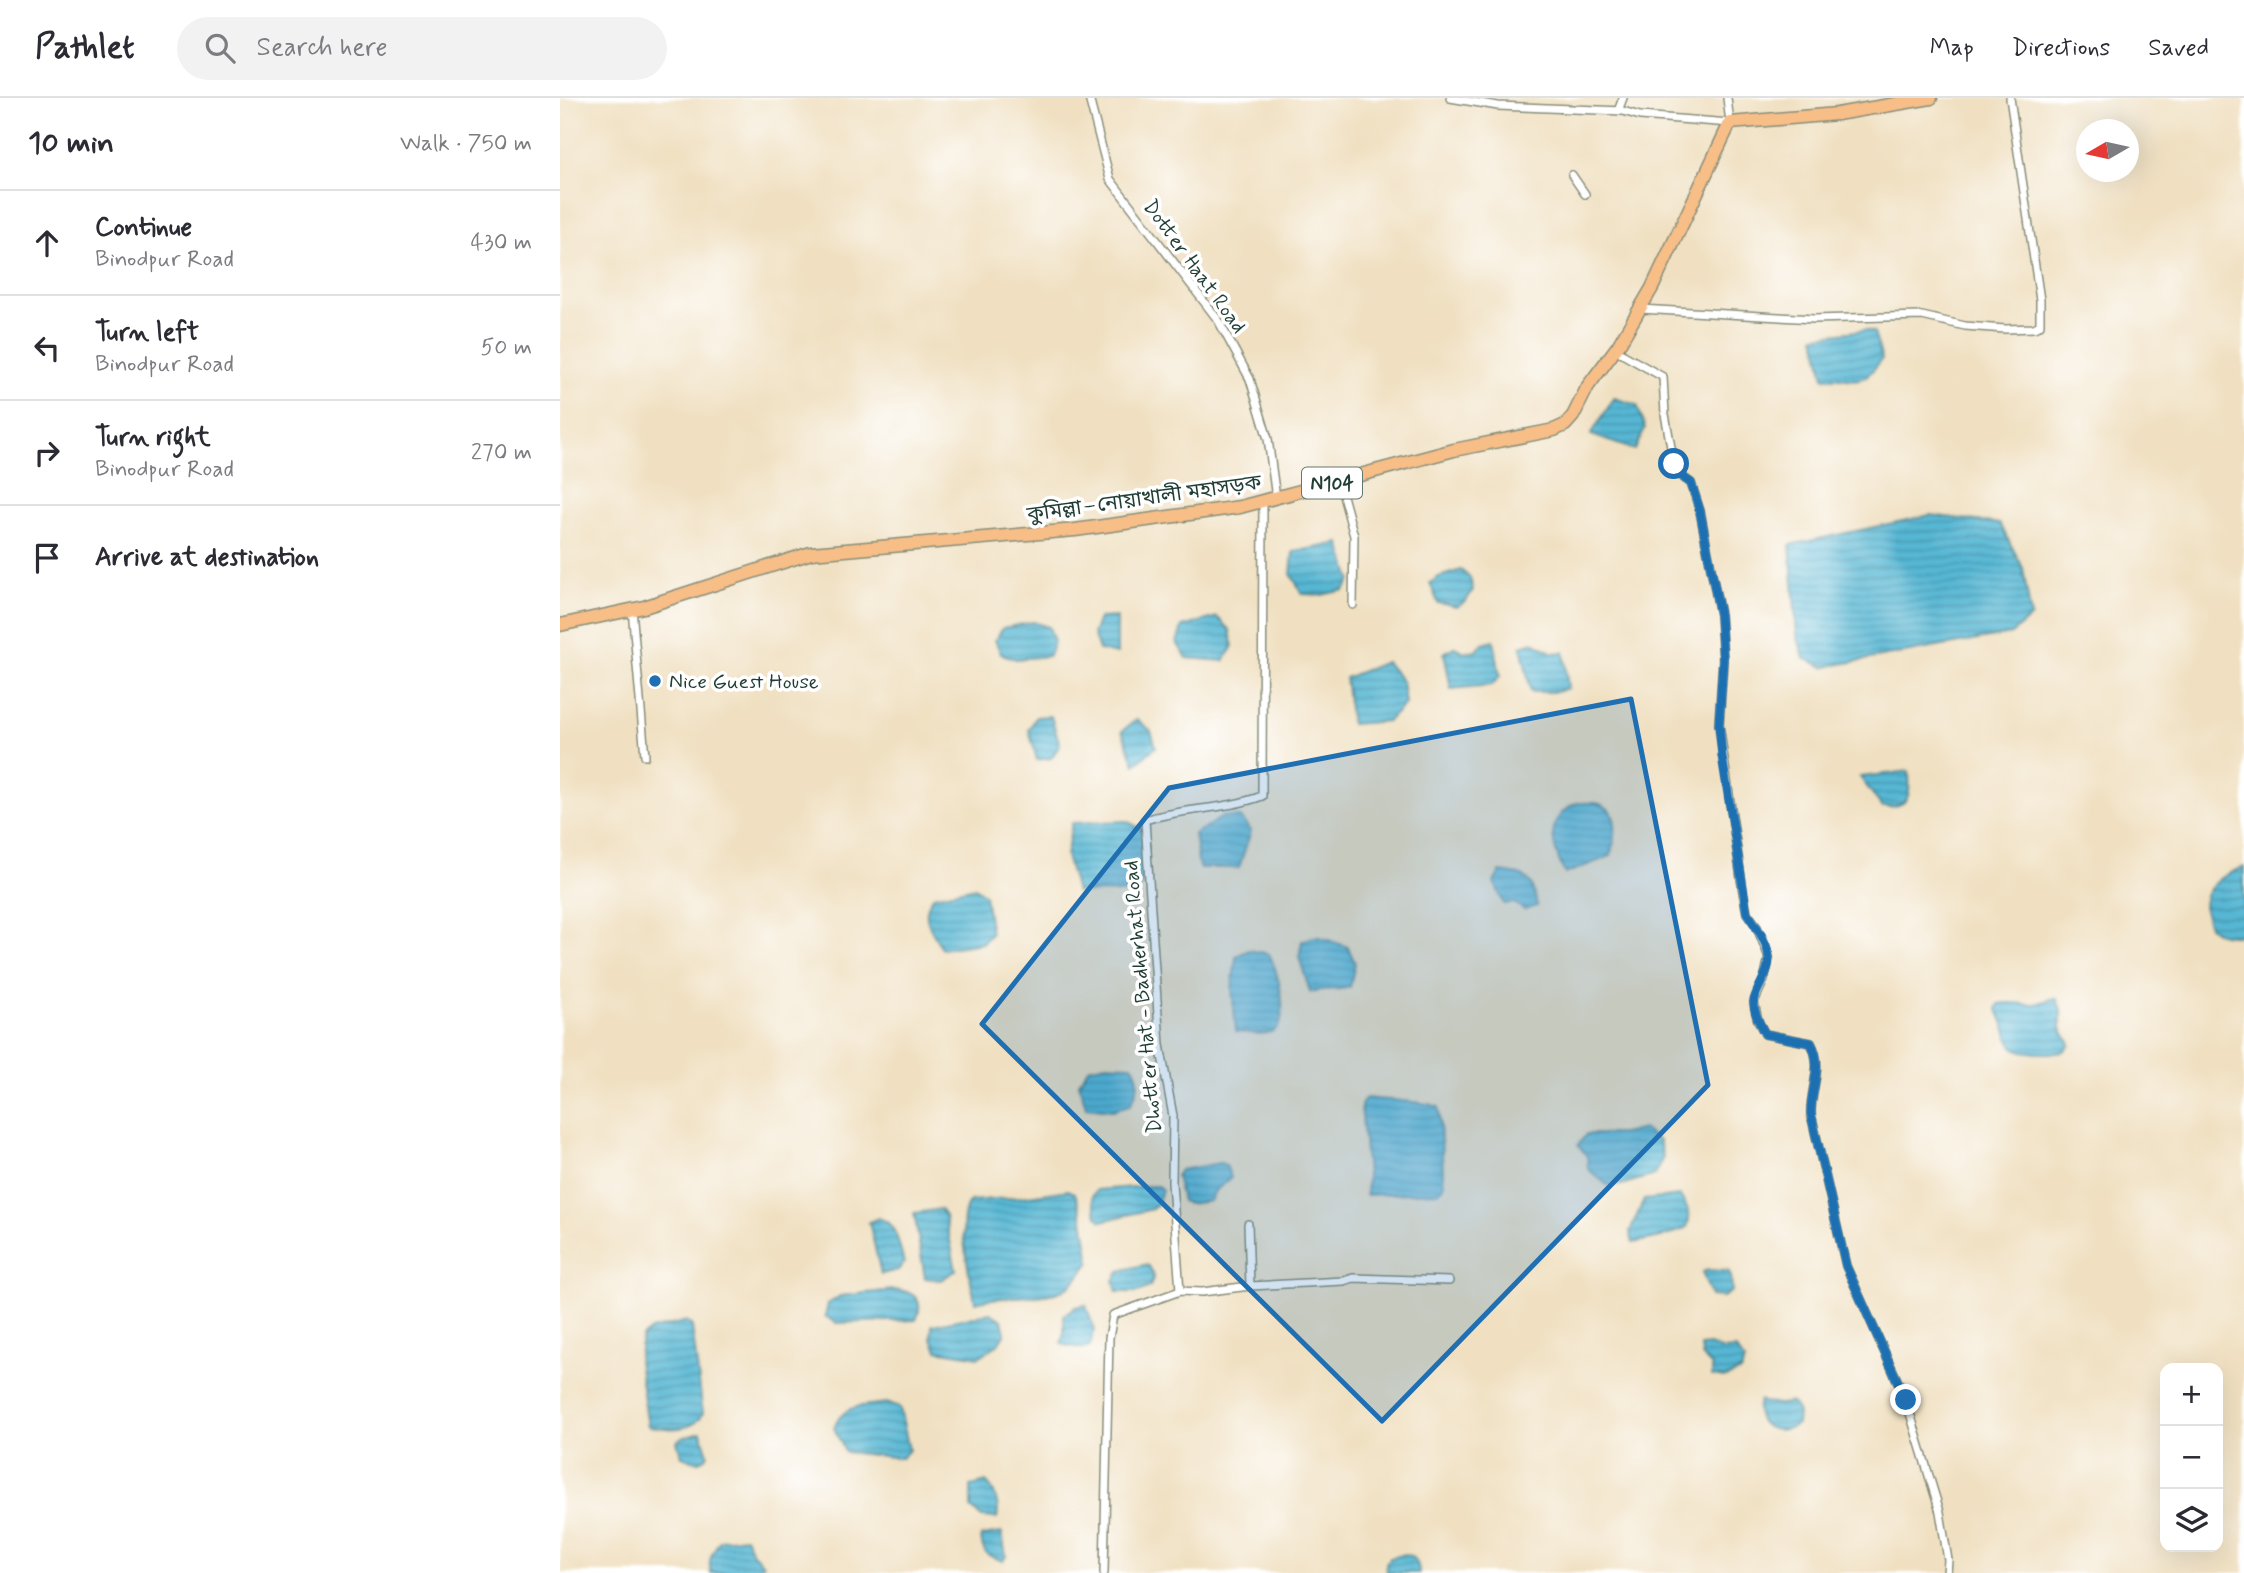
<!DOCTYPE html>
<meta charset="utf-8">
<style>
:root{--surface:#fff;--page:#f2f2f3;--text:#2b2b33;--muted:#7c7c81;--line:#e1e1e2}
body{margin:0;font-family:Mynerve,"Noto Sans Bengali",sans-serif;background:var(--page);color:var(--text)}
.controls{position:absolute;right:21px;bottom:21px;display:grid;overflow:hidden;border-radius:14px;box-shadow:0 7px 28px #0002}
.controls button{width:63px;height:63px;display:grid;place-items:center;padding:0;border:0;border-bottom:2px solid var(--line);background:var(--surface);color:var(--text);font:35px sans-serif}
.compass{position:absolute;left:1516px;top:21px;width:63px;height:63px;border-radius:50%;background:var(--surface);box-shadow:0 7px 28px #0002;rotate:261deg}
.stop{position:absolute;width:21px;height:21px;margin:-16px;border:5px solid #1f6fb2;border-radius:50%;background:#fff}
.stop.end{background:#1f6fb2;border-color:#fff;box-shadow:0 2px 7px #0008}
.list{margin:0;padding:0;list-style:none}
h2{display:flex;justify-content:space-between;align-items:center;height:91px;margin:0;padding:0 28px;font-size:30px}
h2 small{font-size:23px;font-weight:400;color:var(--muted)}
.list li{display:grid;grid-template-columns:46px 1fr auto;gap:21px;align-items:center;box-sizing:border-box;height:105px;padding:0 28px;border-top:2px solid var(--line)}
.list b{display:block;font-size:26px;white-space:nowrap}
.list p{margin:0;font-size:23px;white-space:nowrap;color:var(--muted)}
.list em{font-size:23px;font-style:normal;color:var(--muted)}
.icon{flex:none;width:38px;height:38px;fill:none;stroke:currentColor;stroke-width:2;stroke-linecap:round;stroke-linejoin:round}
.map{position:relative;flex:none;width:1684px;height:1475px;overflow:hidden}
header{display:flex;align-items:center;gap:42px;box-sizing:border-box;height:98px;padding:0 35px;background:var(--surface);border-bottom:2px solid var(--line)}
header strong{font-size:33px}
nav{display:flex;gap:38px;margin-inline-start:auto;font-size:24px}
.search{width:490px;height:63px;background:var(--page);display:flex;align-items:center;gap:18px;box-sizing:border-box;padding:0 24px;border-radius:38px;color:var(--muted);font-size:26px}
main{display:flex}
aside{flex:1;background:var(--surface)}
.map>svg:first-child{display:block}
.water{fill:url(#water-rules);stroke:#3a7a84;stroke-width:2}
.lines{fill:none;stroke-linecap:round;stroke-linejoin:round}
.minor-casing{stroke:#888e7a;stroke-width:10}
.trunk-casing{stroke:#888e7a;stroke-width:15}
.minor{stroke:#fff;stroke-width:7}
.trunk{stroke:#f7be87;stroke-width:12}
.route{stroke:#1f6fb2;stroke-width:9}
.marked{fill:#1f6fb2;fill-opacity:0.2;stroke:#1f6fb2;stroke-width:5;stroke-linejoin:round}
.poi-dot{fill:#1f6fb2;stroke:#fff;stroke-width:2.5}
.labels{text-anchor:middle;stroke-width:7;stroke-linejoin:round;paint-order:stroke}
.shield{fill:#fff;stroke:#627771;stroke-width:2}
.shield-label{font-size:19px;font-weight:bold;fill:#1f3d34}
.street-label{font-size:21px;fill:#1f3d34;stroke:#fff}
.poi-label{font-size:21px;fill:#1f3d34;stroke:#fff;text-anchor:start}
</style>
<header>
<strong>Pathlet</strong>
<div class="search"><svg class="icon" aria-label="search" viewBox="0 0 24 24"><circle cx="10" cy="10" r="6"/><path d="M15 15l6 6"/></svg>Search here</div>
<nav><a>Map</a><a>Directions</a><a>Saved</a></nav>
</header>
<main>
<aside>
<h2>10 min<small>Walk · 750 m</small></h2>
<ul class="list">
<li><svg class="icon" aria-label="ahead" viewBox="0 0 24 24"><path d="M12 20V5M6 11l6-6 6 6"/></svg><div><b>Continue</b><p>Binodpur Road</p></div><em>430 m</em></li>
<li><svg class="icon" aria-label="left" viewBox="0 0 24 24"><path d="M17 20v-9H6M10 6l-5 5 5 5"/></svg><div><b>Turn left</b><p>Binodpur Road</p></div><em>50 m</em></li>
<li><svg class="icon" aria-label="right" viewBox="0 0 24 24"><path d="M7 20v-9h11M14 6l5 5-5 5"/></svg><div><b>Turn right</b><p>Binodpur Road</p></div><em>270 m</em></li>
<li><svg class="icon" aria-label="arrive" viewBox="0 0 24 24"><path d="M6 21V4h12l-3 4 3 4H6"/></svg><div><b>Arrive at destination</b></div></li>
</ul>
</aside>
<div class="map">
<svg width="1684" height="1475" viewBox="0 0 1684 1475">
<defs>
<pattern id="water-rules" width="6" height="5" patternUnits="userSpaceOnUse" patternTransform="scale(1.75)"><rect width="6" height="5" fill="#56b7d4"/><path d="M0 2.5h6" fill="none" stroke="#4796ad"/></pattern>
</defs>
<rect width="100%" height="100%" fill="#fff"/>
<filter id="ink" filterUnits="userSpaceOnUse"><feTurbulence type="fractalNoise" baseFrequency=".0143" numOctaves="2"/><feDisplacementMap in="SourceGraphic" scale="14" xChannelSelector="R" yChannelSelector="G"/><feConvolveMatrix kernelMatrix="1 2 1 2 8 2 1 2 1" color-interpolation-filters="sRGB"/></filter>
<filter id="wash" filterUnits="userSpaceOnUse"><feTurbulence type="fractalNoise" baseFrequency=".00686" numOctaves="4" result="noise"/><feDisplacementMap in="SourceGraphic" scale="28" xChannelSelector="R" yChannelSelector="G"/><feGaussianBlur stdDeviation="1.57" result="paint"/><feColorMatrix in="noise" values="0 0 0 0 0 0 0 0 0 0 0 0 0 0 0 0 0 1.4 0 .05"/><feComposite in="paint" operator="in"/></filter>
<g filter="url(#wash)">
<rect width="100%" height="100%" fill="#f0e0c1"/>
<path class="water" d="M1305,232L1314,234L1322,261C1298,294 1296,277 1264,280L1255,238Z
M1054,300L1077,307L1085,330L1075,352L1031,337Z
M1370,417L1440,426L1463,470L1471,519L1451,536L1264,569L1244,560L1237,537L1230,447Z
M780,445L791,482L784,492L762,497L742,496L731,476L733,454Z
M901,472L910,480L913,492L906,503L897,509L878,505L870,485L879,479Z
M557,519V556L539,552L533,536L539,520Z
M657,519L670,532L673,548L664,563L627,560L617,545L622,529Z
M473,524L489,529L494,544L489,558L456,561L441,556L435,542L443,530Z
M934,542L940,578L932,587L891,591L884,555L894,549L905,554L916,553L923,545Z
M973,544L993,555L1004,554L1008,590L996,594H971L961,548Z
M826,564L842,583L845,606L828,623L791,626L785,580Z
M491,618L500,647L491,660L477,662L469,632L476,619Z
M577,621L591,633L596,649L575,666L562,633Z
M1349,673C1350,698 1351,710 1322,709L1300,679Z
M1017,705C1024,705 1034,704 1040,706C1062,714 1055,742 1051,758L1005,776C992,749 983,720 1017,705Z
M664,718L681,719L691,733L679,770H639L634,736Z
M566,723L582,731L588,749L581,788L564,795L516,794L506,758L512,725Z
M1684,769V838C1676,837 1663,837 1656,834C1648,830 1647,823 1645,815C1639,791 1664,776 1684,769Z
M940,774C971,778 970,778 977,808L964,812L954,805L944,806L934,784Z
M415,789L425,797L431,836L422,845L382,851C371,831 359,819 373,798Z
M753,839H760L788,849L795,865L790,889C777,893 764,890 750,894L739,859L742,843Z
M689,852L709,856C717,870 731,920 715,932C706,939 687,934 676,934L672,891L676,858Z
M1496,900L1501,911V930L1510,946C1505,956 1497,955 1487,955C1439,955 1456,945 1437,911L1439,906C1451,903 1462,907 1474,906C1482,905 1488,901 1496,900Z
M546,966L572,967C582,980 578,994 570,1007L552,1012L526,1009L519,985L528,970Z
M806,1000C821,1002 870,1003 879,1009L884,1089L878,1094L806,1097L807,1079L801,1007Z
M1083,1031L1099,1043L1103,1059L1095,1077L1061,1087H1047L1028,1071L1027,1058L1018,1047L1026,1036H1062Z
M660,1065L666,1067L671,1080L655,1093L650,1103L628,1106L622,1103L616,1078L620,1072Z
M585,1088H598L602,1093L597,1107L592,1111L542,1123L537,1118L532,1098L537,1092Z
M508,1092L515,1095L523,1120L530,1164C522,1174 515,1186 503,1192C483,1202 441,1196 415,1204C411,1180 394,1121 410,1103L461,1099Z
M1120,1098C1127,1107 1132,1118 1127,1129L1110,1137L1073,1145L1070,1133L1084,1102Z
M380,1111L385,1118L396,1172L381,1182L365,1180L354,1115Z
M318,1120C337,1124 339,1148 344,1165L338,1172L321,1176L309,1124Z
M583,1167L589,1168L594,1178L590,1189L578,1194H557L554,1183L559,1173Z
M1148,1172L1168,1173L1171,1178L1172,1193L1163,1199L1151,1198L1142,1174Z
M333,1192C354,1192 365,1202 356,1222L276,1225L265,1218L268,1206L280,1198Z
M526,1207L534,1231L530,1249L524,1251L501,1246L504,1234V1217L515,1209Z
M430,1215L442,1222L445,1235L437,1247L419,1259L377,1252L371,1239L372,1227Z
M127,1223L132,1228L143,1315C135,1335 106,1331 88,1328L78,1263L82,1239L91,1232Z
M1150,1247L1161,1252L1176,1251L1184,1263L1181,1273L1164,1280L1152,1278V1268L1142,1258L1141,1248Z
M1199,1303L1218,1307L1229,1304L1234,1306L1238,1316L1237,1326C1217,1339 1191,1329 1199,1303Z
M327,1305L340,1310L349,1352L342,1360L285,1354L274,1330C283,1305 304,1308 327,1305Z
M141,1334L148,1356L146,1360L137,1364L122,1358L117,1344L120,1340Z
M426,1384C435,1392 440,1408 437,1420L422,1419L411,1410V1388Z
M442,1435L446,1458L443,1463C427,1458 422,1456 421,1438Z
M185,1439L193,1455L203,1466L197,1475H151C147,1461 153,1453 160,1442Z
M845,1456C855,1459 859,1465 859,1475H827L826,1465L829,1460Z"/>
</g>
<g filter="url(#ink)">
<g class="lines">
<g class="minor-casing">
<path id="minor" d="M529,0L550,81L658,222L690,281L708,341L716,400
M890,0L938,8L1063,13L1080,18L1170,25L1167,0
M1058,13L1063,0
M1012,77L1025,96
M1080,211L1254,221L1362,218L1405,228L1445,231L1474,230L1480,227V202L1450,0
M1055,252L1103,279L1105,316L1114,366L1124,380L1131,385L1140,413L1160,517L1163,562L1159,626L1183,794L1187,815L1196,827L1209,859L1204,882L1194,904L1198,923L1205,936L1251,945C1264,969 1250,991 1251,1016L1286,1168L1346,1302L1380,1414L1388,1462L1387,1475
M779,383L794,438L793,507
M72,511L85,658
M688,1126L690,1188
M620,1193L612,1085L613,1018L600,947L585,722C623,710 665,712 702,698L703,403
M544,1475L549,1240L553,1217L620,1193L642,1194L690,1188L784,1183L793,1180L889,1183"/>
</g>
<g class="trunk-casing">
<path id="trunk" d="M0,527L84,509L251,455L515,432L680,409L894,352L994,332L1005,327L1013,318L1028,288L1058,248L1092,190L1170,25L1277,16L1371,0"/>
</g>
<use href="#minor" class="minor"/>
<use href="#trunk" class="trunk"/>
</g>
</g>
<g class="lines" filter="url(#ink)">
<path class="route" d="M1114,366L1124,380L1131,385L1140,413L1160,517L1163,562L1159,626L1162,658L1187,815C1195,826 1209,846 1209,861C1209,877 1196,890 1194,903C1193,914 1200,927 1205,936L1251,945C1264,969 1250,991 1251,1016L1286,1168L1346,1302"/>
</g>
<path class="marked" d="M1071,601L1148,987L822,1323L422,926L609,690Z"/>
<circle class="poi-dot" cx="95" cy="583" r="7"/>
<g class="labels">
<rect class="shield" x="742" y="369.5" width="60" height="31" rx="5"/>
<g class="shield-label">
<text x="772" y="392">N104</text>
</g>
<g class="street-label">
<text transform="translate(635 168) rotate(54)" y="7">Dotter Haat Road</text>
<text transform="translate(584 400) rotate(-8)" y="7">কুমিল্লা–নোয়াখালী মহাসড়ক</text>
<text transform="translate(582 899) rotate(-95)" y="7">Dhotter Hat - Badherhat Road</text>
</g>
<g class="poi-label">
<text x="109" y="590">Nice Guest House</text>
</g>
</g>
</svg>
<div class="controls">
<button>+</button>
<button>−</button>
<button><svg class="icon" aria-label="layers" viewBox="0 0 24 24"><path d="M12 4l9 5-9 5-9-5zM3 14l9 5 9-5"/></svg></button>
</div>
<svg class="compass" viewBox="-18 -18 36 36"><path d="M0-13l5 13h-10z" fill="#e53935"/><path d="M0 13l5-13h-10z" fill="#7c7c81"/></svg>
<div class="stop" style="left:1114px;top:366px"></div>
<div class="stop end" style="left:1346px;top:1302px"></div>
</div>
</main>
